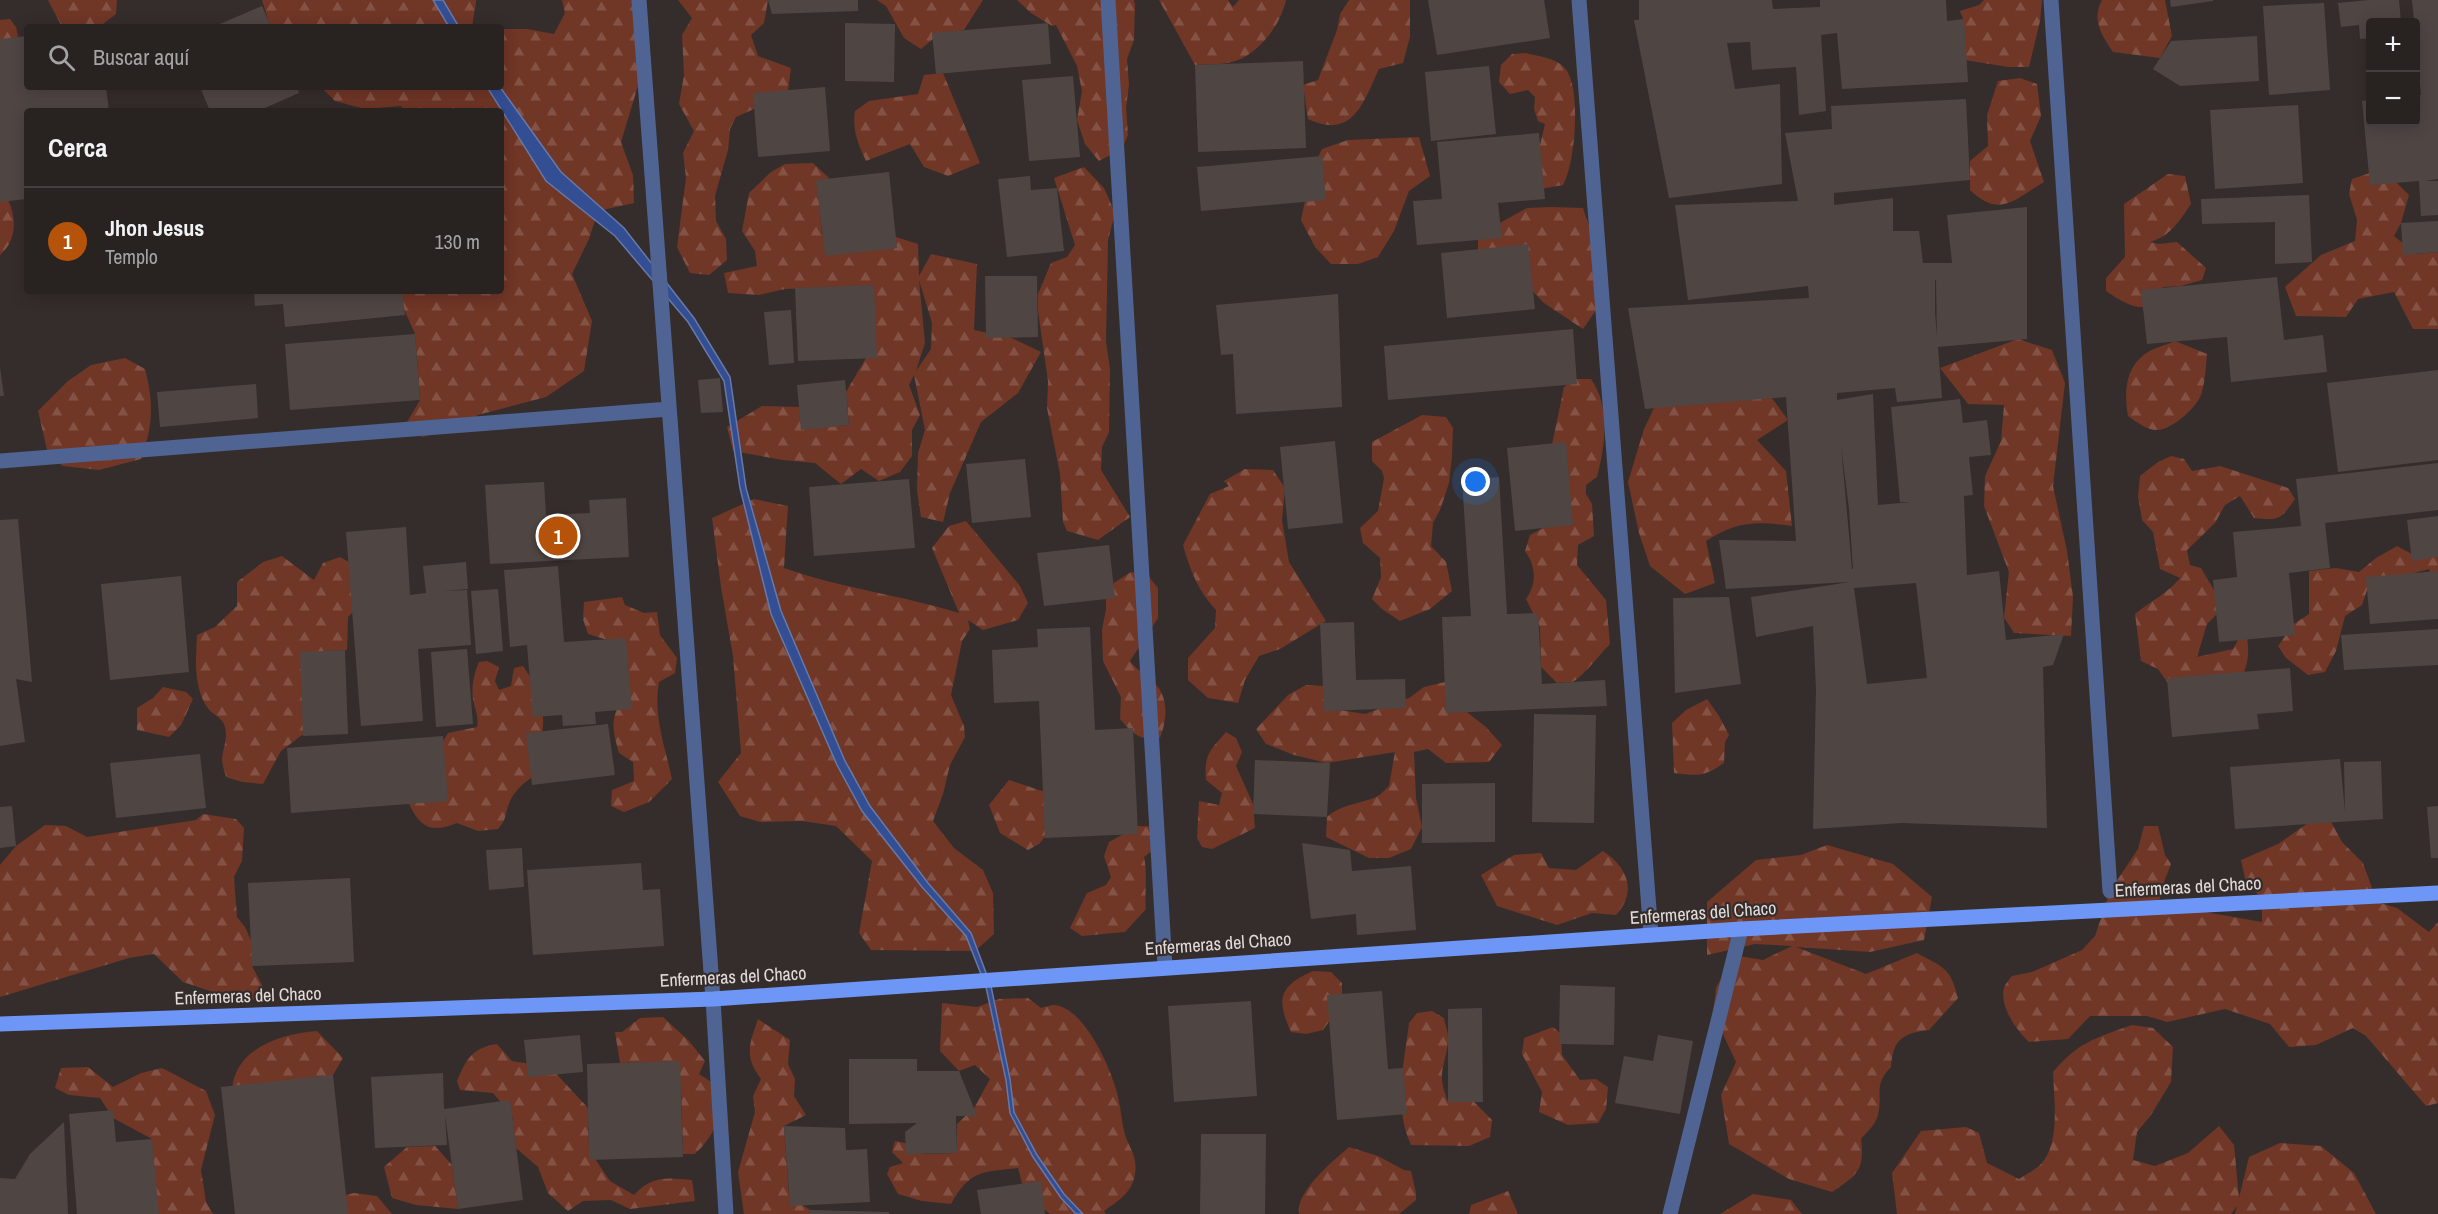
<!DOCTYPE html>
<html lang="es">
<meta charset="utf-8">
<style>
:root{--surface:#282220;--page:#302a29;--text:#f1f3f6;--muted:#a5a4a5;--line:#443f3e;--accent:#b45309}
body{margin:0;font-family:"Archivo Narrow",sans-serif;background:var(--page);color:var(--text)}
.controls{position:absolute;right:18px;top:18px;display:grid;overflow:hidden;border-radius:6px;box-shadow:0 3px 15px #0003}
.controls button{width:54px;height:54px;display:grid;place-items:center;padding:0;border:0;border-bottom:2px solid var(--line);background:var(--surface);color:var(--text);font:30px sans-serif}
.you{position:absolute;left:1476px;top:482px;width:21px;height:21px;margin:-15px;border:4px solid #fff;border-radius:50%;background:#1a73e8;box-shadow:0 0 0 9px #1a73e833}
.badge{display:grid;place-items:center;width:39px;height:39px;border-radius:50%;background:var(--accent);color:#fff;font-size:20px;font-weight:700}
.pin{position:absolute;translate:-50% -50%;border:3px solid #fff;box-shadow:0 2px 6px #0006}
.list{margin:0;padding:0;list-style:none}
h2{display:flex;justify-content:space-between;align-items:center;height:78px;margin:0;padding:0 24px;font-size:26px}
h2 small{font-size:20px;font-weight:400;color:var(--muted)}
.list li{display:grid;grid-template-columns:39px 1fr auto;gap:18px;align-items:center;box-sizing:border-box;height:108px;padding:0 24px;border-top:2px solid var(--line)}
.list b{display:block;font-size:22px;white-space:nowrap}
.list p{margin:0;font-size:20px;white-space:nowrap;color:var(--muted)}
.list em{font-size:20px;font-style:normal;color:var(--muted)}
.icon{flex:none;width:33px;height:33px;fill:none;stroke:currentColor;stroke-width:2;stroke-linecap:round;stroke-linejoin:round}
.map{position:relative;flex:none;width:2438px;height:1214px;overflow:hidden}
.search{position:absolute;background:var(--surface);box-shadow:0 3px 15px #0003;left:24px;top:24px;width:480px;height:66px;display:flex;align-items:center;gap:15px;box-sizing:border-box;padding:0 21px;border-radius:6px;color:var(--muted);font-size:22px}
.panel{position:absolute;background:var(--surface);box-shadow:0 3px 15px #0003;left:24px;top:108px;width:480px;height:186px;border-radius:6px}
.map>svg:first-child{display:block}
.forest{fill:url(#forest-firs);fill-rule:evenodd}
.water{fill:#334e93;stroke:#6779a8;stroke-width:1.5}
.building{fill:#4f4644;fill-rule:evenodd}
.lines{fill:none;stroke-linecap:round;stroke-linejoin:round}
.minor{stroke:#4f6493;stroke-width:15}
.major{stroke:#6d96f7;stroke-width:15}
.labels{text-anchor:middle;stroke-width:4.5;stroke-linejoin:round;paint-order:stroke}
.street-label{font-size:18px;fill:#e1dcda;stroke:#352d2b}
</style>
<div class="map">
<svg width="2438" height="1214" viewBox="0 0 2438 1214">
<defs>
<pattern id="forest-firs" width="22" height="20" patternUnits="userSpaceOnUse" patternTransform="scale(1.5)"><rect width="22" height="20" fill="#703626"/><path d="M5 1l3.5 6h-7zM16 11l3.5 6h-7z" fill="#845245"/></pattern>
</defs>
<rect width="100%" height="100%" fill="#352d2b"/>
<path class="forest" d="M48,0H117L116,14L99,27H62Z
M262,0H476V2L472,27H276L270,26Z
M562,0H638L644,66L621,142L633,175L634,203L598,211L589,239L572,274L592,321L584,371L546,397L478,415L459,428L422,437L406,424L420,400L415,334L396,291H501V111H404L401,106L365,109L335,101L321,87H501V29H527L554,34L565,13Z
M678,0H768L764,23L751,35L758,56L791,68L788,90L754,109L736,117L730,129L728,150L715,196L716,221L726,239L727,260L709,275L690,273L677,247L686,178L683,153L694,131L679,104L684,75L682,35L692,18Z
M877,0H983L964,30L933,39L921,49L904,38L886,6Z
M1017,0H1134L1135,5L1134,40L1127,59L1129,85L1126,107L1128,135L1122,149L1099,161L1085,144L1077,120L1082,91L1077,66L1056,25L1052,26L1031,13Z
M1159,0H1228L1233,7L1239,0H1286C1280,27 1256,58 1228,63C1218,65 1206,64 1195,65Z
M1349,0H1410V37L1403,63L1379,69C1363,103 1353,140 1308,119L1303,85L1318,80L1337,30L1340,14Z
M1984,0H2042L2040,21L2029,67H2008L1965,60L1964,21L1960,11L1979,5Z
M2102,0H2165L2172,36L2160,58L2113,52C2102,36 2091,19 2102,0Z
M10,19L16,27L18,36L6,53L0,73V20Z
M1526,53C1540,57 1559,58 1567,71C1581,93 1575,164 1563,185L1541,189L1530,154L1540,145L1545,124L1538,121L1534,109L1535,97L1528,90L1510,94L1499,82L1501,65L1512,54Z
M943,73L980,163L948,176L924,167L910,144L866,161C858,144 852,130 855,111L869,101L918,94L924,75Z
M2020,78L2037,84L2041,116L2030,141L2044,182C2015,199 2000,219 1970,190V161L1988,146L1987,115L1998,81Z
M1419,137L1430,176L1409,191L1394,231L1378,257L1358,264H1331L1315,247L1301,220L1311,172L1322,149L1348,140Z
M813,163L829,178L819,201L822,234L839,247L886,241L896,237L918,244L919,276L931,254L977,264L974,330L1012,338L1041,352L1018,393L981,422L950,493L943,522L921,517L917,491L918,453L925,430L914,375L909,385L920,415L912,430V456L900,472L879,481L861,469L841,484L815,463L783,460L733,451L727,427L762,406L799,407L824,427L849,425L846,392L866,358L875,317L857,286L785,289L759,295L728,293L724,273L757,266L755,251L742,231L749,193L771,172L785,164ZM919,280L932,323L931,349L916,371L925,343Z
M1084,167L1104,188L1115,213L1108,240L1106,341L1110,369L1109,432L1102,447L1101,470L1130,517L1098,540L1067,531L1063,522L1060,474L1047,408L1048,381L1038,311V294L1051,263L1067,257L1075,245L1054,178Z
M2370,173L2397,183L2409,195L2401,223L2394,236L2416,254L2438,252V329H2413L2394,292L2358,299L2346,317L2296,316L2285,287L2321,255L2355,241L2357,220L2349,194L2352,179Z
M2168,174L2185,176L2191,204C2179,221 2171,236 2150,242L2159,244L2177,242L2206,268L2202,280L2181,286L2163,287C2160,292 2156,300 2152,304C2140,314 2116,298 2106,291V278L2125,257L2124,204Z
M0,185C5,190 7,196 9,202C17,221 16,241 0,255Z
M1551,207L1583,208L1589,226L1601,303L1583,329L1544,303L1521,279L1478,262V239L1496,225L1527,208Z
M2018,339L2052,350L2065,383L2053,486L2067,551L2073,597L2071,636L2014,633L2004,617L2009,572L1984,506L1985,476L2001,441L2004,405L1968,404L1940,368Z
M2175,341L2207,354C2206,367 2205,380 2202,392C2199,406 2172,430 2157,430C2147,430 2136,422 2128,416C2124,393 2125,366 2148,352C2156,347 2166,345 2175,341Z
M125,358L145,369C154,403 153,426 141,459L99,470L63,466L48,454L38,411L68,381L91,365Z
M1575,379H1591C1611,408 1605,445 1597,477L1586,485V494L1592,504L1594,536L1578,545L1577,565L1606,600L1610,644C1601,653 1581,679 1572,682C1568,683 1561,682 1557,683L1541,667L1540,627L1526,599C1537,584 1536,566 1525,551L1530,535L1555,522L1550,454L1564,387Z
M1739,397L1772,398L1788,420L1757,440L1786,471L1792,526C1757,521 1736,521 1706,541L1715,583L1685,594L1650,566L1639,533L1628,482L1644,429L1654,408L1689,398Z
M1422,415L1446,417L1453,428L1452,457L1449,483L1440,510L1433,523L1431,546L1446,562L1452,591L1430,609L1400,621L1382,609L1372,599L1381,577L1380,558L1363,543L1360,528L1378,511L1384,478L1382,471L1372,461V442Z
M2171,456L2184,459L2192,471L2220,466L2288,488L2295,499C2281,519 2279,521 2254,518L2240,496L2225,505L2215,523L2187,550L2190,565L2201,568L2224,607L2207,624L2197,657L2233,649L2238,640L2247,638C2250,657 2247,667 2239,684L2170,686L2158,669L2141,661L2135,614C2151,601 2168,593 2180,578L2160,569L2153,532L2142,520L2138,496L2140,476L2158,462Z
M1245,469L1273,470L1285,488L1282,520L1289,562L1326,621L1280,649L1259,656L1245,680L1238,703L1208,698L1188,680V658L1215,628L1216,610C1198,591 1190,570 1183,545L1210,494L1229,486L1224,481Z
M754,499L788,506L784,568C840,588 901,595 959,613L932,548L949,526L966,521L1020,586L1028,603L1018,620L983,630L968,620L970,629L962,641L951,695L964,726L965,737L950,765L943,794L933,821L954,848L983,870L993,893L994,934L975,951L871,950L859,933L872,861L836,826L802,821L760,822L740,816L718,782L741,753L733,656L721,587L712,518Z
M2397,546L2421,559L2438,554V594L2429,569L2410,574L2367,590L2362,605L2345,616L2336,651L2325,672L2308,675L2286,658L2278,646L2294,624L2309,614V571L2336,568L2359,572L2376,558Z
M282,556L314,580L323,563L340,557L363,570V602L348,617L347,650L325,651L310,729L281,751L263,784L242,782L226,777C225,772 222,765 222,759C223,748 228,739 225,727C222,716 213,716 207,707C193,685 196,660 197,635L215,627L237,606V582L263,562Z
M1131,572L1146,573L1158,588V618L1130,661C1138,672 1151,677 1158,687C1169,702 1166,723 1160,738C1139,741 1133,734 1120,719L1121,697L1103,661L1102,630L1106,609V588Z
M622,597L625,605L644,613L657,612L660,635L677,658L675,673L659,682C653,716 665,746 672,779L649,802L624,812L611,806L612,790L634,781L633,762L619,753C613,732 609,718 623,700L611,641L588,634L583,619L584,602Z
M487,661L499,667L495,681L499,690L511,686L514,668L523,666C553,708 543,730 534,776C522,784 513,792 508,806C505,816 506,820 498,829L478,831L457,823C432,833 421,829 409,804L425,794L439,748L448,733L477,727C479,716 475,710 473,699C471,686 474,674 479,662Z
M1445,682L1455,692L1468,713L1486,727L1502,745L1489,762L1446,763L1428,749L1414,752L1416,798L1422,827L1411,849L1389,858H1369L1326,837L1327,817C1340,805 1358,804 1374,798C1379,796 1385,790 1389,786L1395,752L1327,763L1294,755L1266,744L1256,729L1288,695L1306,685L1323,686L1340,710L1365,714L1409,698L1424,687Z
M163,687L186,692L193,699L181,725L169,737L137,730V708L153,698Z
M1707,699L1719,716L1729,735L1725,742L1724,763C1704,777 1698,776 1674,773L1672,723L1686,710Z
M1226,732L1236,738L1242,752L1236,766L1253,804L1255,828L1212,849L1202,847L1197,838L1199,801L1219,805L1222,793L1206,780C1204,753 1210,751 1226,732Z
M1009,780L1051,794L1052,828L1039,844L1028,850L1000,833L989,805Z
M203,814L236,819L244,828L242,861L234,877L237,917L245,927L252,943V966L264,989L249,1004L183,982L154,954L129,958L0,997V865L16,846L45,825L66,826L87,837L196,820Z
M2331,822L2342,842L2363,863L2377,902L2397,908L2429,932L2438,922V1103L2426,1106L2366,1036L2353,1028L2316,1045L2289,1047L2270,1024L2225,1009L2167,1022L2147,1016H2090L2068,1039L2029,1042C2017,1031 1999,1006 2004,988C2005,984 2010,979 2012,976L2032,972L2082,950L2095,936L2110,891L2138,849L2144,826H2158L2165,855L2171,864L2161,890L2159,904L2262,922V900L2245,878L2241,860L2278,844L2308,823Z
M1138,826L1161,827L1163,842L1144,857C1148,875 1144,891 1146,909L1125,932L1082,936L1070,928L1087,893L1106,885L1111,877L1104,856L1109,842Z
M1827,845L1893,864L1932,897L1924,940L1870,952L1796,947L1866,974L1917,953C1944,968 1950,967 1958,998L1929,1030C1903,1033 1893,1039 1891,1067C1873,1085 1883,1093 1878,1115C1876,1124 1867,1132 1861,1139C1865,1170 1857,1175 1832,1192L1789,1179L1729,1144L1721,1095L1736,1062L1713,1013L1716,988L1733,955L1763,960L1792,946L1755,944L1707,955V902L1756,860L1801,855Z
M1603,851C1627,867 1638,891 1616,915L1592,913L1557,925L1497,906L1481,875L1514,855L1541,853L1549,868L1576,870Z
M1313,971L1331,972L1342,983V1004L1323,1030L1306,1034L1291,1032C1276,999 1279,986 1313,971Z
M1028,998L1041,1008C1045,1007 1051,1005 1054,1005C1083,1007 1108,1063 1115,1086C1120,1101 1121,1116 1124,1131C1128,1148 1138,1154 1135,1174C1132,1193 1118,1201 1104,1211L1106,1214H1050L1025,1194L1018,1168C982,1172 970,1170 951,1204L922,1201L898,1194L887,1174L890,1167L903,1163L892,1152L895,1141L905,1143L923,1154L957,1153V1124L974,1108L990,1079L975,1065L959,1071L940,1051L942,1003L977,1007L999,999Z
M1432,1011L1444,1018C1445,1025 1449,1034 1448,1041C1445,1070 1436,1071 1448,1102H1474L1492,1120L1490,1137L1469,1146L1411,1145C1393,1106 1404,1064 1409,1023L1417,1013Z
M663,1017L689,1041L705,1061L699,1074L719,1087C720,1117 718,1132 695,1154H683L681,1087L662,1062L620,1063L615,1032H622L640,1018Z
M758,1019L790,1040L788,1064L795,1079L794,1096L806,1115L784,1126L789,1196L810,1210V1214H744L738,1172L755,1112L753,1096L761,1079C744,1056 749,1045 758,1019Z
M2132,1025L2153,1028L2173,1047L2171,1082L2151,1115L2137,1132L2133,1160L2155,1166L2188,1153L2219,1126L2234,1145L2239,1198L2249,1157L2280,1143L2321,1146L2354,1173L2376,1214H2235L2237,1206L2231,1214H1897L1892,1173L1921,1131L1966,1127L1979,1133L1987,1163L2019,1179C2025,1175 2033,1171 2039,1166C2061,1147 2054,1099 2053,1072C2078,1042 2096,1038 2132,1025Z
M1553,1027L1561,1034L1562,1055L1580,1080L1596,1079L1608,1087L1606,1109L1598,1123L1568,1125L1539,1112L1542,1092L1522,1054L1524,1038Z
M317,1031L343,1058L333,1075L291,1106L232,1094C232,1049 279,1034 317,1031Z
M497,1044L512,1061L550,1067L588,1108L589,1150L610,1181L634,1195C652,1175 668,1178 692,1180L695,1201L630,1209L611,1200L583,1201L568,1211L548,1193L538,1167L516,1148L512,1115L493,1093L460,1090L457,1081C467,1058 472,1048 497,1044Z
M88,1067L113,1087L141,1073L162,1068L206,1091L215,1115L201,1170L206,1202L213,1214H150L146,1183L152,1139L113,1118L100,1098L69,1095L55,1088L61,1068Z
M435,1146L452,1165L458,1209L416,1205L392,1198L384,1167L407,1147Z
M1349,1147L1378,1156L1404,1170L1411,1171L1416,1193V1200L1399,1214H1299C1295,1192 1333,1161 1349,1147Z
M1508,1191L1518,1214H1469L1471,1205Z
M354,1193L377,1196L392,1214H323L328,1199Z
M1753,1194L1791,1200L1802,1214H1720Z"/>
<path class="water" d="M433,0H443L459,27H449Z
M487,87H500L561,172L624,228L694,318L730,377L746,488L781,611L845,761L870,806L928,883L971,933L991,986L1010,1079L1014,1112L1037,1155L1064,1194L1083,1214H1076L1061,1198L1033,1157L1010,1113L1006,1080L986,987L966,936L922,887L862,811L837,765L771,614L740,488L724,381L688,322L615,236L546,181Z"/>
<path class="building" d="M768,0H858V11L772,14Z
M1428,0H1544L1550,38L1437,55Z
M1639,0H1772L1773,9L1820,7V0H1946L1947,21L1964,19L1968,82L1842,89L1837,33L1821,35L1826,111L1799,115L1796,67L1752,70L1750,42L1727,43L1735,89L1780,84L1782,184L1669,198L1634,20H1639Z
M2170,0H2213V1L2171,7Z
M2369,0H2399L2401,22H2370V38L2360,39L2359,25L2341,27L2338,3Z
M2412,0H2438V179L2425,181H2438V215L2421,216L2419,181L2370,185L2362,101L2370,100V122H2416V96L2421,95Z
M2324,3L2330,90L2269,95L2263,6Z
M262,6L271,27H213Z
M845,23L895,24L894,82L845,81Z
M1048,23L1051,64L936,74L932,33Z
M27,36V87H106L109,111H27V199L0,202V39Z
M2257,36L2259,81L2180,86L2153,69L2171,41Z
M1303,61L1306,148L1198,152L1195,65Z
M1489,66L1496,134L1431,141L1425,72Z
M1073,76L1080,157L1029,161L1022,80Z
M200,87H297L299,93L258,111H210Z
M825,87L830,151L758,157L753,93Z
M1966,99L1970,180L1834,193V205L1893,198V231H1919L1923,263H1952L1947,215L2027,207V339L1938,347L1942,398L1897,402L1895,388L1837,393V400L1873,394L1878,505L1911,502H1900L1891,407L1960,399L1963,423L1987,420L1991,455L1969,457L1973,495L1964,496L1967,575L1999,571L2006,640L2064,634L2053,665L2043,667L2047,828L1901,823L1813,829L1816,689L1813,626L1756,637L1751,597L1850,582L1726,589L1719,540L1796,541L1786,397L1645,409L1628,308L1809,298L1808,286L1688,300L1675,205L1798,201L1785,133L1832,129L1831,106ZM1935,280H1936L1937,337L1935,312ZM1841,445L1849,509L1853,569H1852ZM1916,583L1927,678L1867,684L1854,588Z
M2298,105L2303,183L2215,189L2210,110Z
M385,108V111H364V109Z
M1539,133L1545,199L1498,203L1502,238L1417,245L1413,201L1442,199L1437,142Z
M1322,156L1326,200L1201,211L1197,167Z
M889,172L897,248L825,256L816,180Z
M1030,176L1031,190L1057,188L1064,251L1007,257L998,179Z
M2309,195L2312,262L2275,264V222L2202,224L2201,199Z
M2438,221V252L2403,255L2401,223Z
M1528,244L1535,309L1447,318L1441,253Z
M985,276H1037L1038,337L986,338Z
M2277,277L2284,340L2323,335L2327,372L2231,382L2227,337L2147,344L2141,290Z
M874,285L877,358L798,361L795,288Z
M254,291H402L405,315L285,327L283,304L255,306Z
M1338,294L1342,407L1236,414L1233,354L1221,355L1216,305Z
M791,310L794,363L769,365L764,312Z
M1573,329L1577,384L1388,400L1384,346Z
M415,334L420,400L290,410L285,344Z
M0,368L4,396H0Z
M2438,370V460L2338,472L2327,383Z
M720,378L723,412L701,413L698,380Z
M845,380L849,425L801,430L797,385Z
M256,384L258,418L160,427L157,392Z
M1335,441L1343,523L1288,529L1280,447Z
M1566,442L1573,525L1515,531L1507,448Z
M1025,459L1031,517L972,523L966,464Z
M2438,463V510L2325,523L2330,568L2289,573L2295,635L2219,642L2213,580L2237,577L2233,532L2301,526L2296,479Z
M1499,477L1507,614L1538,613L1542,684L1605,680L1607,706L1446,713L1442,617L1471,616L1462,480Z
M909,479L915,548L814,556L809,487Z
M544,482L546,515L590,513L589,500L626,498L629,557L490,564L485,485Z
M2438,516V557L2412,561L2407,520Z
M18,519L32,682L16,679L25,742L0,746V520Z
M406,527L410,595L426,593L423,566L466,562L468,589L443,591L467,590L471,645L418,649L423,721L361,726L346,532Z
M1109,545L1115,598L1044,606L1037,553Z
M558,566L564,642L626,638L632,709L595,712L596,724L563,726L562,715L533,717L527,645L510,647L504,570Z
M2438,571V619L2370,624L2366,577Z
M181,576L189,672L110,680L101,584Z
M498,589L503,651L476,654L471,591Z
M1729,597L1741,684L1675,693L1673,598Z
M1354,622L1356,680L1405,679L1406,708L1324,711L1320,623Z
M1090,627L1095,730L1133,728L1138,834L1045,838L1039,701L994,703L992,650L1038,647L1037,629Z
M2438,629V665L2344,670L2341,635Z
M467,649L473,724L436,727L431,652Z
M345,650L348,734L303,736L300,652Z
M2290,668L2293,711L2257,714L2259,729L2172,737L2167,678Z
M1534,714L1596,715L1594,823L1532,822Z
M608,724L615,775L532,785L526,733Z
M443,736L448,801L291,813L287,748Z
M200,754L206,808L116,818L110,763Z
M2340,759L2345,812L2344,762L2381,761L2383,819L2235,829L2230,767Z
M1255,760L1330,763L1327,817L1253,814Z
M1495,783V842L1422,843V784Z
M12,806L16,846L0,848V807Z
M2438,806V858H2431L2427,807Z
M1302,843L1350,850L1352,871L1411,866L1416,930L1357,935L1356,914L1311,919Z
M522,848L524,887L489,890L486,850Z
M641,863L643,890L660,889L664,946L533,955L527,870Z
M350,878L354,962L252,966L248,883Z
M1560,985L1615,987L1614,1045L1559,1044Z
M1382,991L1388,1069L1403,1068L1407,1114L1337,1120L1327,995Z
M1251,1001L1257,1096L1174,1102L1168,1006Z
M1482,1008L1483,1102H1448V1009Z
M580,1035L583,1072L528,1077L524,1040Z
M1658,1035L1693,1041L1680,1114L1615,1103L1624,1056L1653,1061Z
M849,1059H917V1071H959L977,1116H956L957,1153L906,1154L905,1132L917,1123L849,1124Z
M680,1061L683,1157L589,1160L587,1064Z
M443,1073L444,1109L510,1100L523,1200L458,1209L445,1115L447,1145L375,1148L371,1077Z
M333,1075L348,1214H235L221,1087Z
M113,1110L116,1142L152,1139L159,1214H77L69,1114Z
M64,1122L68,1214H0V1178L15,1179L30,1154Z
M784,1126L845,1128L846,1150L867,1149L870,1202L790,1206Z
M1201,1134H1266L1265,1214H1200Z
M1041,1181L1045,1214H981L977,1190Z
M810,1210L889,1212V1214H810Z"/>
<g class="lines">
<path class="minor" d="M639,0L713,999L726,1214
M1108,0L1165,967
M1579,0L1651,935
M2051,0L2110,891
M0,461L669,409
M1670,1214L1741,929"/>
<path class="major" d="M0,1024L713,999L1741,929L2438,893"/>
</g>
<g class="labels">
<g class="street-label">
<text transform="translate(2188 887) rotate(-3)" y="6">Enfermeras del Chaco</text>
<text transform="translate(1703 913) rotate(-4)" y="6">Enfermeras del Chaco</text>
<text transform="translate(1218 944) rotate(-4)" y="6">Enfermeras del Chaco</text>
<text transform="translate(733 977) rotate(-3)" y="6">Enfermeras del Chaco</text>
<text transform="translate(248 996) rotate(-2)" y="6">Enfermeras del Chaco</text>
</g>
</g>
</svg>
<div class="controls">
<button>+</button>
<button>−</button>
</div>
<div class="you"></div>
<div class="pin badge" style="left:558px;top:536px">1</div>
<div class="search"><svg class="icon" aria-label="search" viewBox="0 0 24 24"><circle cx="10" cy="10" r="6"/><path d="M15 15l6 6"/></svg>Buscar aquí</div>
<section class="panel">
<h2>Cerca<small></small></h2>
<ul class="list">
<li><span class="badge">1</span><div><b>Jhon Jesus</b><p>Templo</p></div><em>130 m</em></li>
</ul>
</section>
</div>
